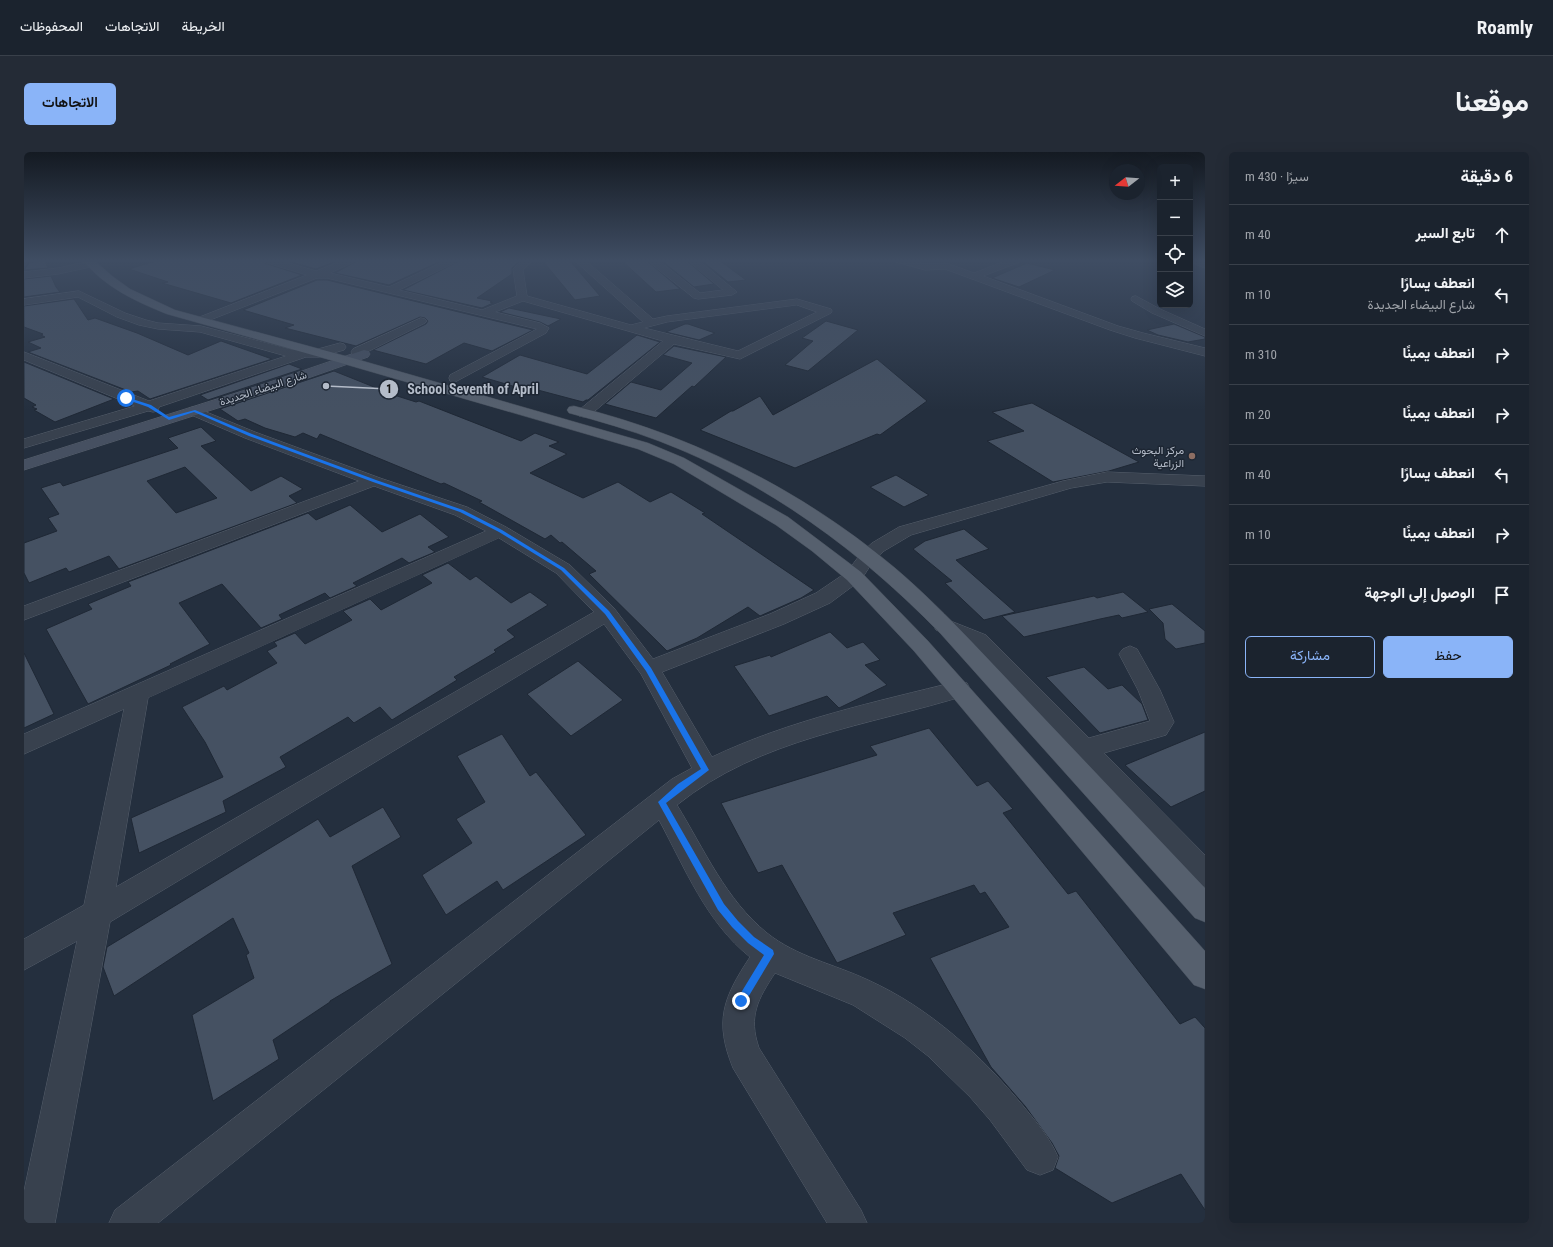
<!DOCTYPE html>
<html lang="ar">
<meta charset="utf-8">
<style>
:root{--surface:#1b232e;--page:#242b36;--text:#f1f3f6;--muted:#a0a4aa;--line:#39404a;--accent:#8ab4f8}
body{margin:0;font-family:"Roboto Condensed",Vazirmatn,sans-serif;background:var(--page);color:var(--text);direction:rtl}
.controls{position:absolute;right:12px;top:12px;display:grid;overflow:hidden;border-radius:6px;box-shadow:0 4px 16px #0002}
.controls button{width:36px;height:36px;display:grid;place-items:center;padding:0;border:0;border-bottom:1px solid var(--line);background:var(--surface);color:var(--text);font:20px sans-serif}
.compass{position:absolute;left:1085px;top:12px;width:36px;height:36px;border-radius:50%;background:var(--surface);box-shadow:0 4px 16px #0002;rotate:253deg}
.stop{position:absolute;width:12px;height:12px;margin:-9px;border:3px solid #1a73e8;border-radius:50%;background:#fff}
.stop.end{background:#1a73e8;border-color:#fff;box-shadow:0 1px 4px #0008}
.list{margin:0;padding:0;list-style:none}
h2{display:flex;justify-content:space-between;align-items:center;height:52px;margin:0;padding:0 16px;font-size:17px}
h2 small{font-size:13px;font-weight:400;color:var(--muted)}
.list li{display:grid;grid-template-columns:26px 1fr auto;gap:12px;align-items:center;box-sizing:border-box;height:60px;padding:0 16px;border-top:1px solid var(--line)}
.list b{display:block;font-size:15px;white-space:nowrap}
.list p{margin:0;font-size:13px;white-space:nowrap;color:var(--muted)}
.list em{font-size:13px;font-style:normal;color:var(--muted)}
.actions{display:flex;gap:8px;padding:12px 16px}
.actions a{flex:1;padding:9px 0;border:1px solid var(--accent);border-radius:6px;text-align:center;font-size:14px;color:var(--accent)}
.actions .main{background:var(--accent);color:#111}
.icon{flex:none;width:22px;height:22px;fill:none;stroke:currentColor;stroke-width:2;stroke-linecap:round;stroke-linejoin:round}
.map{position:relative;flex:none;width:1181px;height:1071px;overflow:hidden;direction:ltr;border-radius:6px}
header{display:flex;align-items:center;gap:24px;box-sizing:border-box;height:56px;padding:0 20px;background:var(--surface);border-bottom:1px solid var(--line)}
header strong{font-size:19px}
nav{display:flex;gap:22px;margin-inline-start:auto;font-size:14px}
.intro{display:flex;align-items:center;justify-content:space-between;box-sizing:border-box;height:96px;padding:0 24px}
h1{margin:0;font-size:28px}
.button{padding:10px 18px;border-radius:6px;background:var(--accent);color:#111;font-size:14px;font-weight:700}
main{display:flex;gap:24px;padding:0 24px}
aside{flex:1;background:var(--surface);border-radius:6px;box-shadow:0 4px 16px #0002}
.map>svg:first-child{display:block}
.building{fill:#455162;stroke:#1f2835;fill-rule:evenodd}
.lines{fill:none;stroke-linecap:round;stroke-linejoin:round}
.street-casing{stroke:#565f6c;stroke-width:1}
.secondary-casing{stroke:#565f6c;stroke-width:1}
.primary-casing{stroke:#414a57;stroke-width:1}
.street{fill:#38414e;fill-rule:evenodd}
.secondary{fill:#465061;fill-rule:evenodd}
.primary{fill:#56606e;fill-rule:evenodd}
.route{fill:#1a73e8}
.education-dot{fill:#8d6e63;stroke:#1d2633;stroke-width:1.5}
.labels{text-anchor:middle;stroke-width:3;stroke-linejoin:round;paint-order:stroke}
.far-street-label{font-size:11px;fill:#b4bcc9;stroke:#1d2633}
.far-poi-label{font-size:11px;fill:#b4bcc9;stroke:#1d2633;text-anchor:end}
.leader{fill:none;stroke:#b4bcc9;stroke-width:1.5}
.callout-dot{fill:#b4bcc9;stroke:#1d2633;stroke-width:1.5}
.mark-label{font-size:12px;text-anchor:middle;font-weight:bold;fill:#111}
.callout-label{font-size:14px;text-anchor:middle;font-weight:bold;fill:#b4bcc9;stroke:#1d2633;stroke-width:3;stroke-linejoin:round;paint-order:stroke}
</style>
<header>
<strong>Roamly</strong>
<nav><a>الخريطة</a><a>الاتجاهات</a><a>المحفوظات</a></nav>
</header>
<div class="intro"><h1>موقعنا</h1><a class="button">الاتجاهات</a></div>
<main>
<aside>
<h2>6 دقيقة<small>سيرًا · 430 m</small></h2>
<ul class="list">
<li><svg class="icon" aria-label="ahead" viewBox="0 0 24 24"><path d="M12 20V5M6 11l6-6 6 6"/></svg><div><b>تابع السير</b></div><em>40 m</em></li>
<li><svg class="icon" aria-label="left" viewBox="0 0 24 24"><path d="M17 20v-9H6M10 6l-5 5 5 5"/></svg><div><b>انعطف يسارًا</b><p>شارع البيضاء الجديدة</p></div><em>10 m</em></li>
<li><svg class="icon" aria-label="right" viewBox="0 0 24 24"><path d="M7 20v-9h11M14 6l5 5-5 5"/></svg><div><b>انعطف يمينًا</b></div><em>310 m</em></li>
<li><svg class="icon" aria-label="right" viewBox="0 0 24 24"><path d="M7 20v-9h11M14 6l5 5-5 5"/></svg><div><b>انعطف يمينًا</b></div><em>20 m</em></li>
<li><svg class="icon" aria-label="left" viewBox="0 0 24 24"><path d="M17 20v-9H6M10 6l-5 5 5 5"/></svg><div><b>انعطف يسارًا</b></div><em>40 m</em></li>
<li><svg class="icon" aria-label="right" viewBox="0 0 24 24"><path d="M7 20v-9h11M14 6l5 5-5 5"/></svg><div><b>انعطف يمينًا</b></div><em>10 m</em></li>
<li><svg class="icon" aria-label="arrive" viewBox="0 0 24 24"><path d="M6 21V4h12l-3 4 3 4H6"/></svg><div><b>الوصول إلى الوجهة</b></div></li>
</ul>
<div class="actions"><a class="main">حفظ</a><a>مشاركة</a></div>
</aside>
<div class="map">
<svg width="1181" height="1071" viewBox="0 0 1181 1071">
<rect width="100%" height="100%" fill="#242f3e"/>
<path class="building" d="M135,108H237L240,111L278,123L207,151L138,131L144,130L105,117Z
M260,108H315L292,117Z
M335,108H419L365,133L311,121Z
M437,108H496L488,116V122L453,146L468,149L466,150L469,151L458,156L379,138Z
M518,108H543L545,110H547L576,144L551,148Z
M597,108H622L656,137L632,140Z
M637,108H662L690,132L670,135Z
M677,108H695L722,128L704,130Z
M21,109L24,116L0,118L6,110Z
M1003,111L1031,118L995,135L968,126Z
M27,124L32,135L36,140L0,145V127Z
M293,128H303L509,178L468,199L440,191L402,212L349,198L402,172L404,169L401,166L396,165L332,194L261,176L270,173L219,158Z
M50,147L64,168L71,166L113,181L164,203L197,189L248,207L126,247L114,239L107,240L4,200L17,196L4,190L21,185L17,183L19,182L0,175V154Z
M485,156L537,167L524,174L516,170L476,160Z
M802,169L834,178L784,219L761,213L789,189L778,186Z
M661,172H664L691,181L675,188L642,180Z
M1150,172L1181,185V187L1164,190L1134,183L1123,178Z
M613,183L636,190L564,248H562L559,250L495,233L492,235L458,225L496,203L563,222Z
M650,194L702,205L670,235L668,234L632,266L581,252L607,230L637,238L668,211L639,203Z
M853,207L903,249L856,283L853,282L771,316L676,278L707,259H709L736,244L749,263Z
M0,210L90,247L31,270L10,258L13,257L8,255L12,253L0,246Z
M265,212L278,217L184,248L176,243Z
M310,219L370,243L392,250L395,249L497,289L511,281L535,290L525,294L543,302L506,321L559,346L594,330L626,350L647,340L681,361L678,362L790,438L777,446L736,464L724,455L673,486L643,499L565,422L572,419L538,390L536,391L527,383L521,387L455,350L458,349L420,331L417,332L296,282L293,287L279,281L271,285L241,276L221,267L214,269L196,257Z
M1008,251L1115,310L1085,319L1029,330L963,289L1000,279L968,260Z
M177,275L192,289L177,294L227,339L257,324L279,337L265,344L273,351L95,417L85,404L45,420L42,416L5,431L0,421V391L33,379L24,366L35,362L17,336L36,330L39,334L154,296L144,286ZM161,315L193,346L152,361L123,329Z
M872,323L905,343L880,355L846,335Z
M326,353L358,380L396,362L425,385L404,395L411,400L385,411L378,406L329,431L333,434L306,446L301,441L255,463L258,467L237,476L198,432L155,451L186,492L146,512L147,513L64,552L22,477L68,457L64,452L107,434L104,430L284,361L292,368Z
M940,377L965,397L932,408L991,460L960,468L921,431L928,429L889,397L901,389Z
M424,411L446,428L452,424L487,451L506,440L524,453L483,478L491,485L470,498L472,500L430,525L433,528L368,568L356,555L330,571L324,565L256,605L262,615L199,649L202,660L115,701L107,666L199,625L181,590L158,555L200,534L203,538L253,511L243,499L253,494L250,490L271,481L281,492L328,468L319,459L346,447L357,458L408,431L398,423Z
M1099,440L1124,460L1098,466L1095,463L1076,467L1000,485L978,464L1070,444L1073,446Z
M1148,452L1181,479V491L1152,497L1141,487L1139,471L1125,457Z
M806,480L823,496L839,490L856,508L841,513L863,533L815,556L803,544L745,564L710,514L746,503L747,505Z
M0,501L30,562L0,576Z
M554,509L599,548L547,584L503,542Z
M1060,515L1084,537L1098,533L1118,552L1124,568L1076,581L1022,525Z
M905,576L953,634L964,629L989,657L979,661L1044,742L1052,739L1156,872L1171,865L1181,876V1058L1157,1022L1088,1051L1031,1016L1035,1004L1028,991L1001,954L967,915L906,806L985,775L961,740L956,742L950,733L869,761L882,783L813,811L758,713L734,721L697,651L853,603L846,594Z
M1181,580V639L1147,655L1101,613Z
M478,582L506,624L512,620L562,683L479,738L473,729L422,763L398,723L448,691L432,667L461,650L433,604Z
M359,655L377,685L328,714L368,812L306,849V850L249,888L255,907L189,949L168,863L230,826L222,803L225,801L209,766L90,844L79,815L83,795L294,667L306,685Z"/>
<g class="lines">
<g class="street-casing">
<path id="street" d="M238,108H254L292,119L320,108H334L306,121L365,135L423,108H436L375,138L458,158L493,144L489,117L498,108H509L499,118L503,144L607,173L619,170L550,108H561L629,167L643,164L773,147L807,157L808,159L807,161L716,207L650,192L565,264L560,265L555,264L553,261L555,258L639,189L499,149L471,160L516,171L525,176L522,181L431,230L426,229L425,226L426,223L513,177L303,126H293L181,170H173L171,168L173,166L283,123L240,110ZM773,153L793,160L714,199L620,176L643,170Z
M623,108H634L676,141L699,138L663,108H674L713,140L708,143L674,147L670,146Z
M870,108H887L901,112L922,111L950,121L984,108H998L996,110L959,124L1094,174L1119,181L1181,196V204L1111,186L1086,178L921,117L901,118L872,110Z
M1166,108L1181,110V116L1166,110Z
M68,109L73,112L71,114L34,122L0,126V120L34,116Z
M55,139L101,161L122,168L134,171L177,174L269,198L294,197L316,191L320,192L322,195L320,198L295,205H282L135,255L134,259L129,260L124,259L0,296V287L111,254L0,208V200L125,249L262,204L176,180L134,177L115,173L93,165L54,145L0,153V147Z
M1112,144L1136,157L1181,177V184L1128,161L1108,149L1107,147L1108,145Z
M397,166L401,167L403,169L401,171L337,203H329L327,200L329,197Z
M170,255L231,280L356,326L443,355L482,375L546,413L590,456L629,507L746,462L792,441L823,420L838,400L848,391L875,375L1039,329L1083,320L1181,324V334L1083,330L1047,336L887,383L860,399L850,408L837,428L806,451L760,472L638,520L688,605C766,568 851,550 935,529L943,531L946,537L943,543C844,574 736,586 653,653C680,697 702,748 743,781C773,805 810,812 844,828C906,856 957,903 1000,955C1013,971 1026,986 1034,1005L1029,1018L1016,1023L1003,1018L966,968L946,945L904,904L881,886L829,853L751,821C734,847 724,864 735,896L837,1058L843,1071H803L709,916C690,869 699,846 726,805C682,770 661,716 635,668L134,1071H85L91,1058L648,627L668,616L617,522L580,472L86,770L31,1071H0V1039L53,789L0,818V787L60,753L100,557L0,602V582L462,379L431,363L350,334L0,468V454L335,329L221,286L165,262L163,259L165,256ZM475,386L532,421L570,460L92,735L124,546Z
M919,466L962,483L1065,586L1126,569L1114,538L1095,502L1099,497L1106,494L1113,497L1136,538L1150,570L1142,583L1080,601L1181,703V735L1171,731L948,493L912,478L909,473L912,468Z"/>
</g>
<g class="secondary-casing">
<path id="secondary" d="M340,198L344,199L346,202L344,205L244,240L0,318V308L234,234Z"/>
</g>
<g class="primary-casing">
<path id="primary" d="M59,108H70L88,124L106,137L151,158L325,205L624,291L660,306L764,365L837,420L904,489L1181,799V837L1170,833L890,499L823,428L788,399L752,373L650,312L614,297L317,211L143,162C113,150 80,135 59,108Z
M550,254C668,283 778,338 871,416C898,439 924,465 949,491L1181,736V770L1171,766L916,481C836,399 743,330 635,289C606,278 575,269 545,261L543,258L545,255Z"/>
</g>
<use href="#street" class="street"/>
<use href="#secondary" class="secondary"/>
<use href="#primary" class="primary"/>
</g>
<linearGradient id="sky" x2="0" y2="1"><stop stop-color="#141a22"/><stop offset="0.42" stop-color="#3f4d63"/><stop offset="1" stop-color="#3f4d63" stop-opacity="0"/></linearGradient>
<rect width="1181" height="258" fill="url(#sky)"/>
<path class="route" d="M102,245L127,253L145,265L171,258L228,282L352,328L439,358L478,378L540,416L585,459L627,516L685,618L642,651L700,752L714,769L730,785L749,798L750,802L720,852L717,854L714,852L712,849L740,803L724,791L708,775L694,758L634,650L654,632L677,617L622,519L581,462L537,418L475,380L436,360L349,330L225,284L170,260L145,268L124,255L101,247Z"/>
<circle class="education-dot" cx="1168" cy="304" r="4"/>
<g class="labels">
<g class="far-street-label">
<text transform="translate(239 236) rotate(-18)" y="4">شارع البيضاء الجديدة</text>
</g>
<g class="far-poi-label">
<text x="1160" y="302">مركز البحوث<tspan x="1160" dy="13">الزراعية</tspan></text>
</g>
</g>
<path class="leader" d="M302 234L365 237"/>
<g class="callout-dot">
<circle cx="302" cy="234" r="4"/>
<circle cx="365" cy="237" r="10"/>
</g>
<g class="mark-label">
<text x="365" y="241">1</text>
</g>
<g class="callout-label">
<text x="449" y="242">School Seventh of April</text>
</g>
</svg>
<div class="controls">
<button>+</button>
<button>−</button>
<button><svg class="icon" aria-label="locate" viewBox="0 0 24 24"><circle cx="12" cy="12" r="6"/><path d="M12 2v4M12 18v4M2 12h4M18 12h4"/></svg></button>
<button><svg class="icon" aria-label="layers" viewBox="0 0 24 24"><path d="M12 4l9 5-9 5-9-5zM3 14l9 5 9-5"/></svg></button>
</div>
<svg class="compass" viewBox="-18 -18 36 36"><path d="M0-13l5 13h-10z" fill="#e53935"/><path d="M0 13l5-13h-10z" fill="#a0a4aa"/></svg>
<div class="stop" style="left:102px;top:246px"></div>
<div class="stop end" style="left:717px;top:849px"></div>
</div>
</main>
